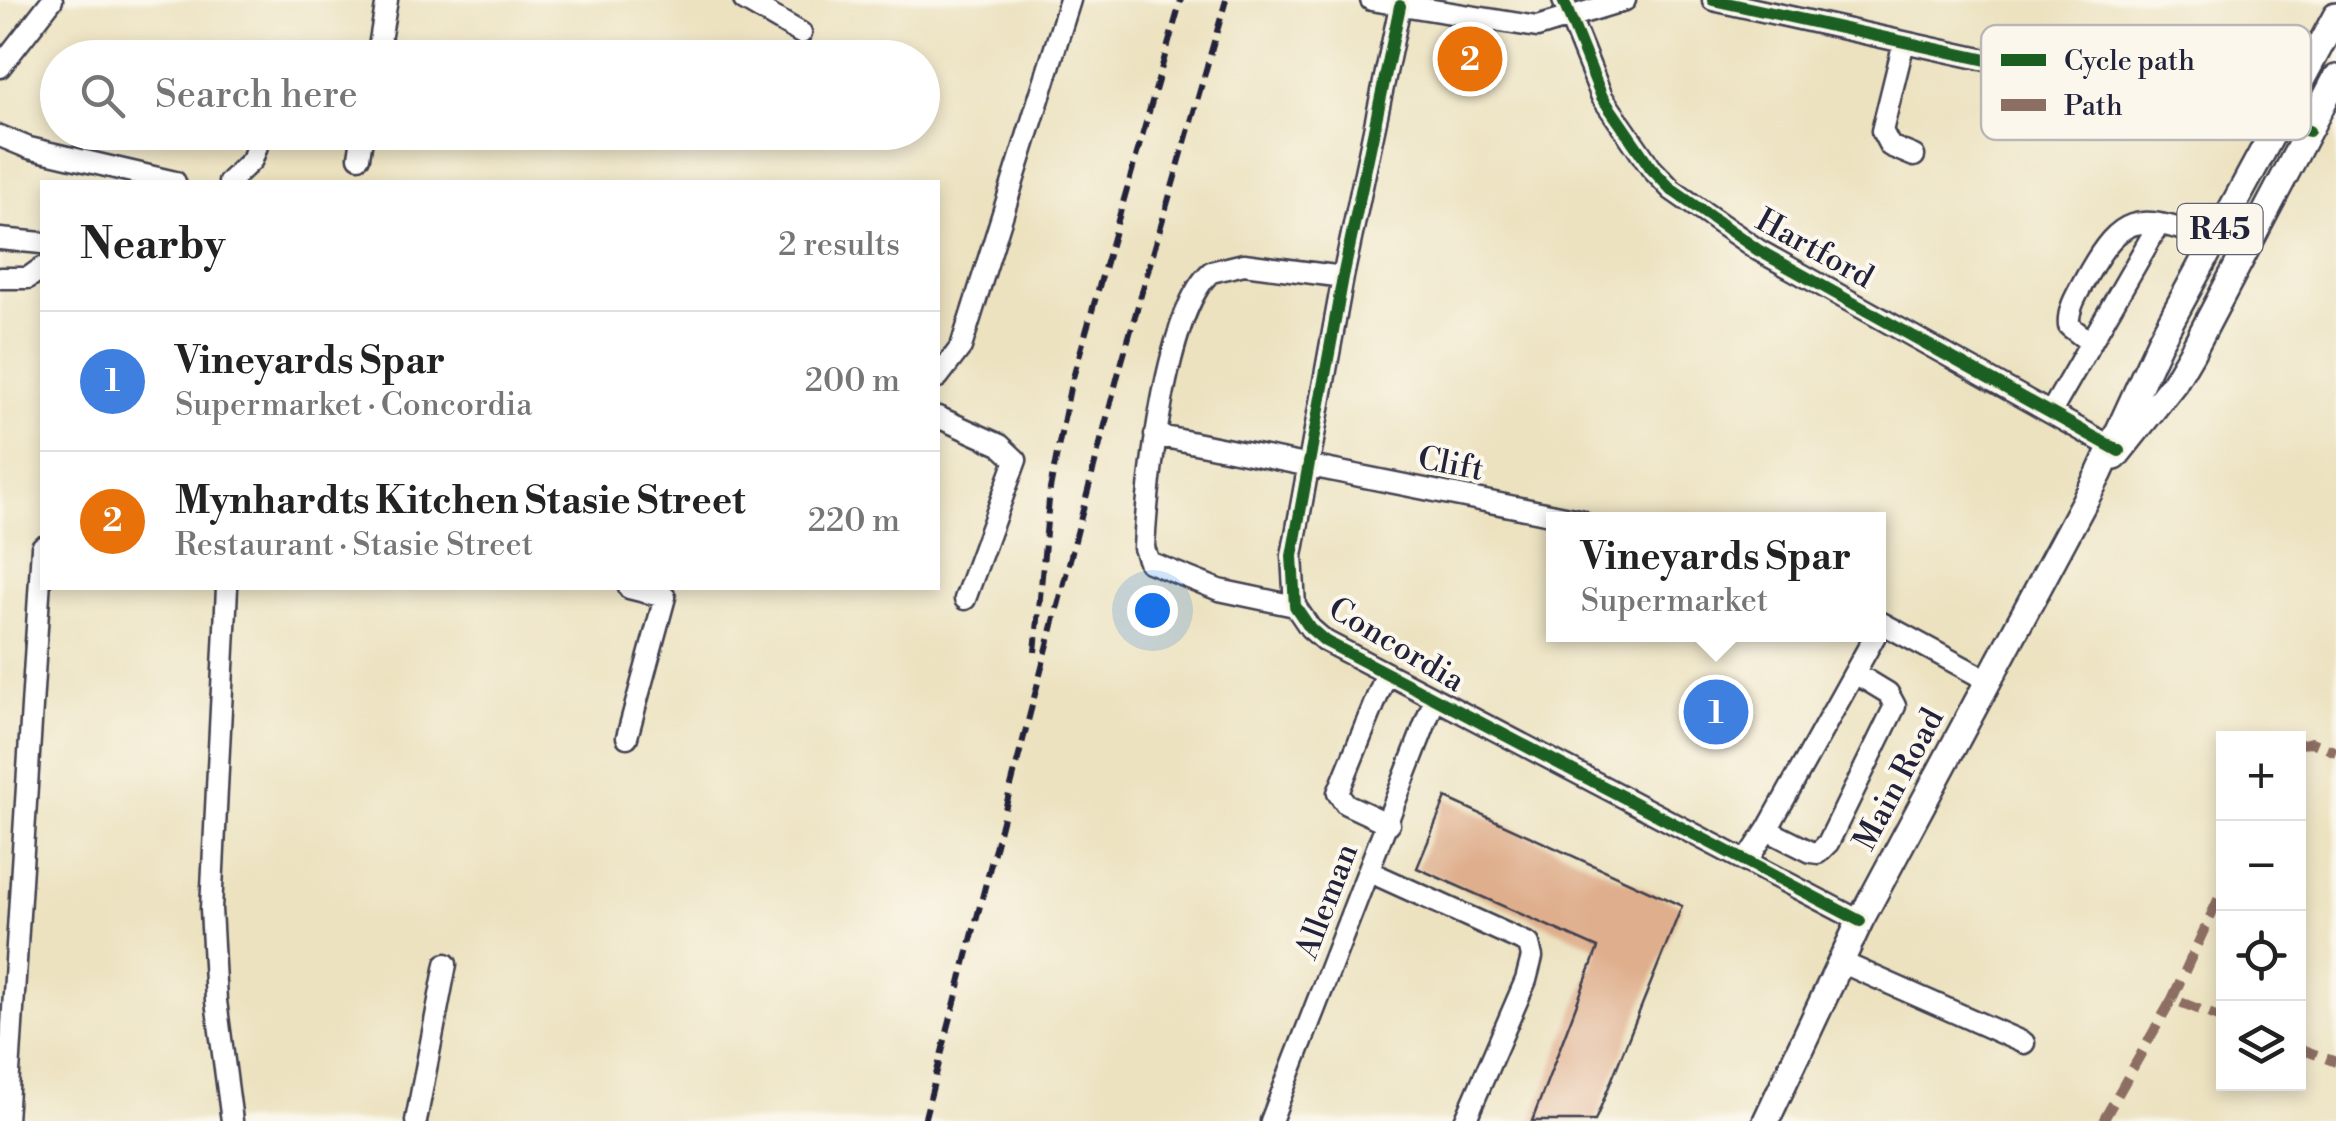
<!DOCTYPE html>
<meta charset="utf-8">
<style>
:root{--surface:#fff;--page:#f6f6f6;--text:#222;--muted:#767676;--line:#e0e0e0;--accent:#7c3aed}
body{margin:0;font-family:"Libre Bodoni",serif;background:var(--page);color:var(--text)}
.controls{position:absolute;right:30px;bottom:30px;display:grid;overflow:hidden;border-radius:0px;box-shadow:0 5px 15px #0003}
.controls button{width:90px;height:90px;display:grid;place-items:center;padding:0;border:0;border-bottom:2px solid var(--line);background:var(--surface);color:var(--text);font:50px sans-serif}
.you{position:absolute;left:1152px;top:610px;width:35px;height:35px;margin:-25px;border:8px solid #fff;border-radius:50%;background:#1a73e8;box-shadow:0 0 0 15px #1a73e833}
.badge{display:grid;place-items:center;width:65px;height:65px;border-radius:50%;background:var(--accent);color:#fff;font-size:32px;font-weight:700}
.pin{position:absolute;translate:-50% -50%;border:5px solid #fff;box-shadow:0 2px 10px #0006}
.popup{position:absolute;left:1546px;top:512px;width:340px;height:130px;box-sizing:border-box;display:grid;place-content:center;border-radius:0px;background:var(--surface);filter:drop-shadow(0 2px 8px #0005);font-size:32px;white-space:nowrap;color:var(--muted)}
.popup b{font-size:38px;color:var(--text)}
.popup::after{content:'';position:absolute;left:50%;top:100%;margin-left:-20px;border:20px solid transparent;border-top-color:var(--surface)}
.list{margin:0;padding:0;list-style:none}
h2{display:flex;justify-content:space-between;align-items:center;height:130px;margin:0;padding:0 40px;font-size:42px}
h2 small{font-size:32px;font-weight:400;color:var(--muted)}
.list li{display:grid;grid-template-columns:65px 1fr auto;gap:30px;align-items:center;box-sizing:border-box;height:140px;padding:0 40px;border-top:2px solid var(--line)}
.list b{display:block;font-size:38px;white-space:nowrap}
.list p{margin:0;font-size:32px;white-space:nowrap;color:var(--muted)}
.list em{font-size:32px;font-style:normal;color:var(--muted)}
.icon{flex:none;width:55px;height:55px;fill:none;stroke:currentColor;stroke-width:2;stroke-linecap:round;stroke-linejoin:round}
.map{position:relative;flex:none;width:2336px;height:1121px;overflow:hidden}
.search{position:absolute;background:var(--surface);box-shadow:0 5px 15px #0003;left:40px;top:40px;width:900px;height:110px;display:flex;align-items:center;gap:25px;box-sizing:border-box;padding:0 35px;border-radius:55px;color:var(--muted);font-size:38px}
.panel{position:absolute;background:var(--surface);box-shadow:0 5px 15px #0003;left:40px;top:180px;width:900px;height:410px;border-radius:0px}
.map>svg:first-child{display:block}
.building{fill:#dfaf8d}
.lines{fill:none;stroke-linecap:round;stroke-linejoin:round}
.minor-casing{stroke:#403f4f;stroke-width:25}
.major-casing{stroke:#403f4f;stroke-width:30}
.minor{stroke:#fff;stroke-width:20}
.major{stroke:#fff;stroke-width:25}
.rail{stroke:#22223b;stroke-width:6;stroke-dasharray:15 8;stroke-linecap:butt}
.quiet{stroke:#8d6e63;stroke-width:10;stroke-dasharray:20 10;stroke-linecap:butt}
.cycleway-casing{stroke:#fbf7ec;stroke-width:19}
.cycleway{stroke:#1b5e20;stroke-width:12}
.labels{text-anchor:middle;stroke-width:8;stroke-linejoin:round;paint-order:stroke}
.shield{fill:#fbf7ec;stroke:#636270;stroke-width:2.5}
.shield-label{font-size:30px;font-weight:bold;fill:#22223b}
.street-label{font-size:32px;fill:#22223b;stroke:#fbf7ec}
.key{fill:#fbf7ec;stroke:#bab7b7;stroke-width:2.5}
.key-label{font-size:28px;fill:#22223b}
</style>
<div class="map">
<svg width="2336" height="1121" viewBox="0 0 2336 1121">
<rect width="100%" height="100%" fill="#fbf7ec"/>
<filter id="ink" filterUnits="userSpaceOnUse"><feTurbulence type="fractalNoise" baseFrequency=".01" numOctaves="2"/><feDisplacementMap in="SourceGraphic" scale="20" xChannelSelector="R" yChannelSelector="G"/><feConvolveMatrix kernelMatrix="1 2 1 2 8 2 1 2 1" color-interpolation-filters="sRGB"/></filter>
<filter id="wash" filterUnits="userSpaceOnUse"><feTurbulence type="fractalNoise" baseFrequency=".0048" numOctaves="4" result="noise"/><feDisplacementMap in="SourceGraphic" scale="40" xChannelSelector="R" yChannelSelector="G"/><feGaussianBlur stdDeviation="2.25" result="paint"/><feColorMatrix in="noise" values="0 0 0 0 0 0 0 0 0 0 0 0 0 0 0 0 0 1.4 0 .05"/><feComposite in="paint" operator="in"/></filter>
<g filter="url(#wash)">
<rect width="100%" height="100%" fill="#ece2c0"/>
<g id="blocks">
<path class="building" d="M1446,798L1682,906L1595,1121H1532L1598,948L1417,868Z"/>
</g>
</g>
<g filter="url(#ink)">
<use href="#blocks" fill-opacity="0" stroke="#403f4f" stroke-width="2.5"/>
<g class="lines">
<g class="minor-casing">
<path id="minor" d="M744,0L801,33
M1371,0L1537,27L1625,0
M1563,0L1602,97L1651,168L1672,190L1758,250L2119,451
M1713,0L2309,131
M1400,6L1343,277L1292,556L1295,606L1310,628L1325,641L1860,921
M1904,42L1882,131L1890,146L1914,156
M377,58L387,0
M0,67L52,0
M0,136L29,148L175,182
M359,157L363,132
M229,182L252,160L262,132
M0,239L42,243
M0,278H28L42,268
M2091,343L2069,326C2067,308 2079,291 2087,276C2127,204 2143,220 2214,238
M938,377L961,347L1070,0
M2051,412L2159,224
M938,417L1000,445L1016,460L965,599
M1155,435L1580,520
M227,588L211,909L216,1001L232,1121
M1295,606L1219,590L1149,562L1144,548C1147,487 1166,311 1211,272L1244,264L1343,277
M1878,621L1987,680
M1386,675L1338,793L1346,804L1389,824
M627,737L665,597L629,588
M1767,830L1876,634
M1746,862L1767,830L1811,852L1818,853L1828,843L1895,706L1888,693L1855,673
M1370,872L1529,944L1532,957L1526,980L1465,1121
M1841,962L2024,1043
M6,1121L42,547
M416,1121L446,964
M1271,1121L1434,701"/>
</g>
<g class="major-casing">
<path id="major" d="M2115,457L2174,383L2191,354L2336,78
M1766,1121L1860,921L2099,474L2160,341L2336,16"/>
</g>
<use href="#minor" class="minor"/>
<use href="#major" class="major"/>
<path class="rail" d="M1035,652L1050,489L1070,388L1181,0
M924,1121L1118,375L1226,0"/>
<path class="quiet" d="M2298,745L2311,742L2336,752
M2172,999L2224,887
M2298,1048L2336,1062
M2103,1121L2172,999L2224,1019"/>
<g class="cycleway-casing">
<path id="cycleway" d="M1563,0L1602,97L1651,168L1672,190L1758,250L2119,451
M1713,0L2309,131
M1400,6L1343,277L1292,556L1295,606L1310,628L1325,641L1860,921"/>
</g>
<use href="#cycleway" class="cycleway"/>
</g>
</g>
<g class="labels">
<rect class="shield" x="2177.5" y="204" width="85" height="50" rx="8"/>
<g class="shield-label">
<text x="2220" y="239">R45</text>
</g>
<g class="street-label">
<text transform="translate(1815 248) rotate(29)" y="11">Hartford</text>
<text transform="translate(1451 463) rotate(11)" y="11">Clift</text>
<text transform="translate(1397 644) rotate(31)" y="11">Concordia</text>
<text transform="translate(1898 779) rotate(-62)" y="11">Main Road</text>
<text transform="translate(1326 901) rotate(-69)" y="11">Alleman</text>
</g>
</g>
<rect x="1981" y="25" width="330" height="115" rx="15" class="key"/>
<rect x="2001" y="54" width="45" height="12" fill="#1b5e20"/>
<rect x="2001" y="99" width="45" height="12" fill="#8d6e63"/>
<g class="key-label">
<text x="2064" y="70">Cycle path</text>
<text x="2064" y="115">Path</text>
</g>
</svg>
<div class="controls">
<button>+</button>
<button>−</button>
<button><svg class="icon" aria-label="locate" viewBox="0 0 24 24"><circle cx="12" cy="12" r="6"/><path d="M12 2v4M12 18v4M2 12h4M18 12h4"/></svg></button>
<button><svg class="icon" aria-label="layers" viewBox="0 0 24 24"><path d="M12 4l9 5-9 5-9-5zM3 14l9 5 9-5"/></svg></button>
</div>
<div class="you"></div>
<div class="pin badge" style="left:1716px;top:712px;background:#3f7fe0">1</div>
<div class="popup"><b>Vineyards Spar</b>Supermarket</div>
<div class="pin badge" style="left:1470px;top:59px;background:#e8710a">2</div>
<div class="search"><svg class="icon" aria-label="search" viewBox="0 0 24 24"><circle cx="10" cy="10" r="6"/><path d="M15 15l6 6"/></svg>Search here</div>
<section class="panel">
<h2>Nearby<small>2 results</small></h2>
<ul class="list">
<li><span class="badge" style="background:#3f7fe0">1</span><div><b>Vineyards Spar</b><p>Supermarket · Concordia</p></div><em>200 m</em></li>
<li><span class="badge" style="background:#e8710a">2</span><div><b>Mynhardts Kitchen Stasie Street</b><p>Restaurant · Stasie Street</p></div><em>220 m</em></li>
</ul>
</section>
</div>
